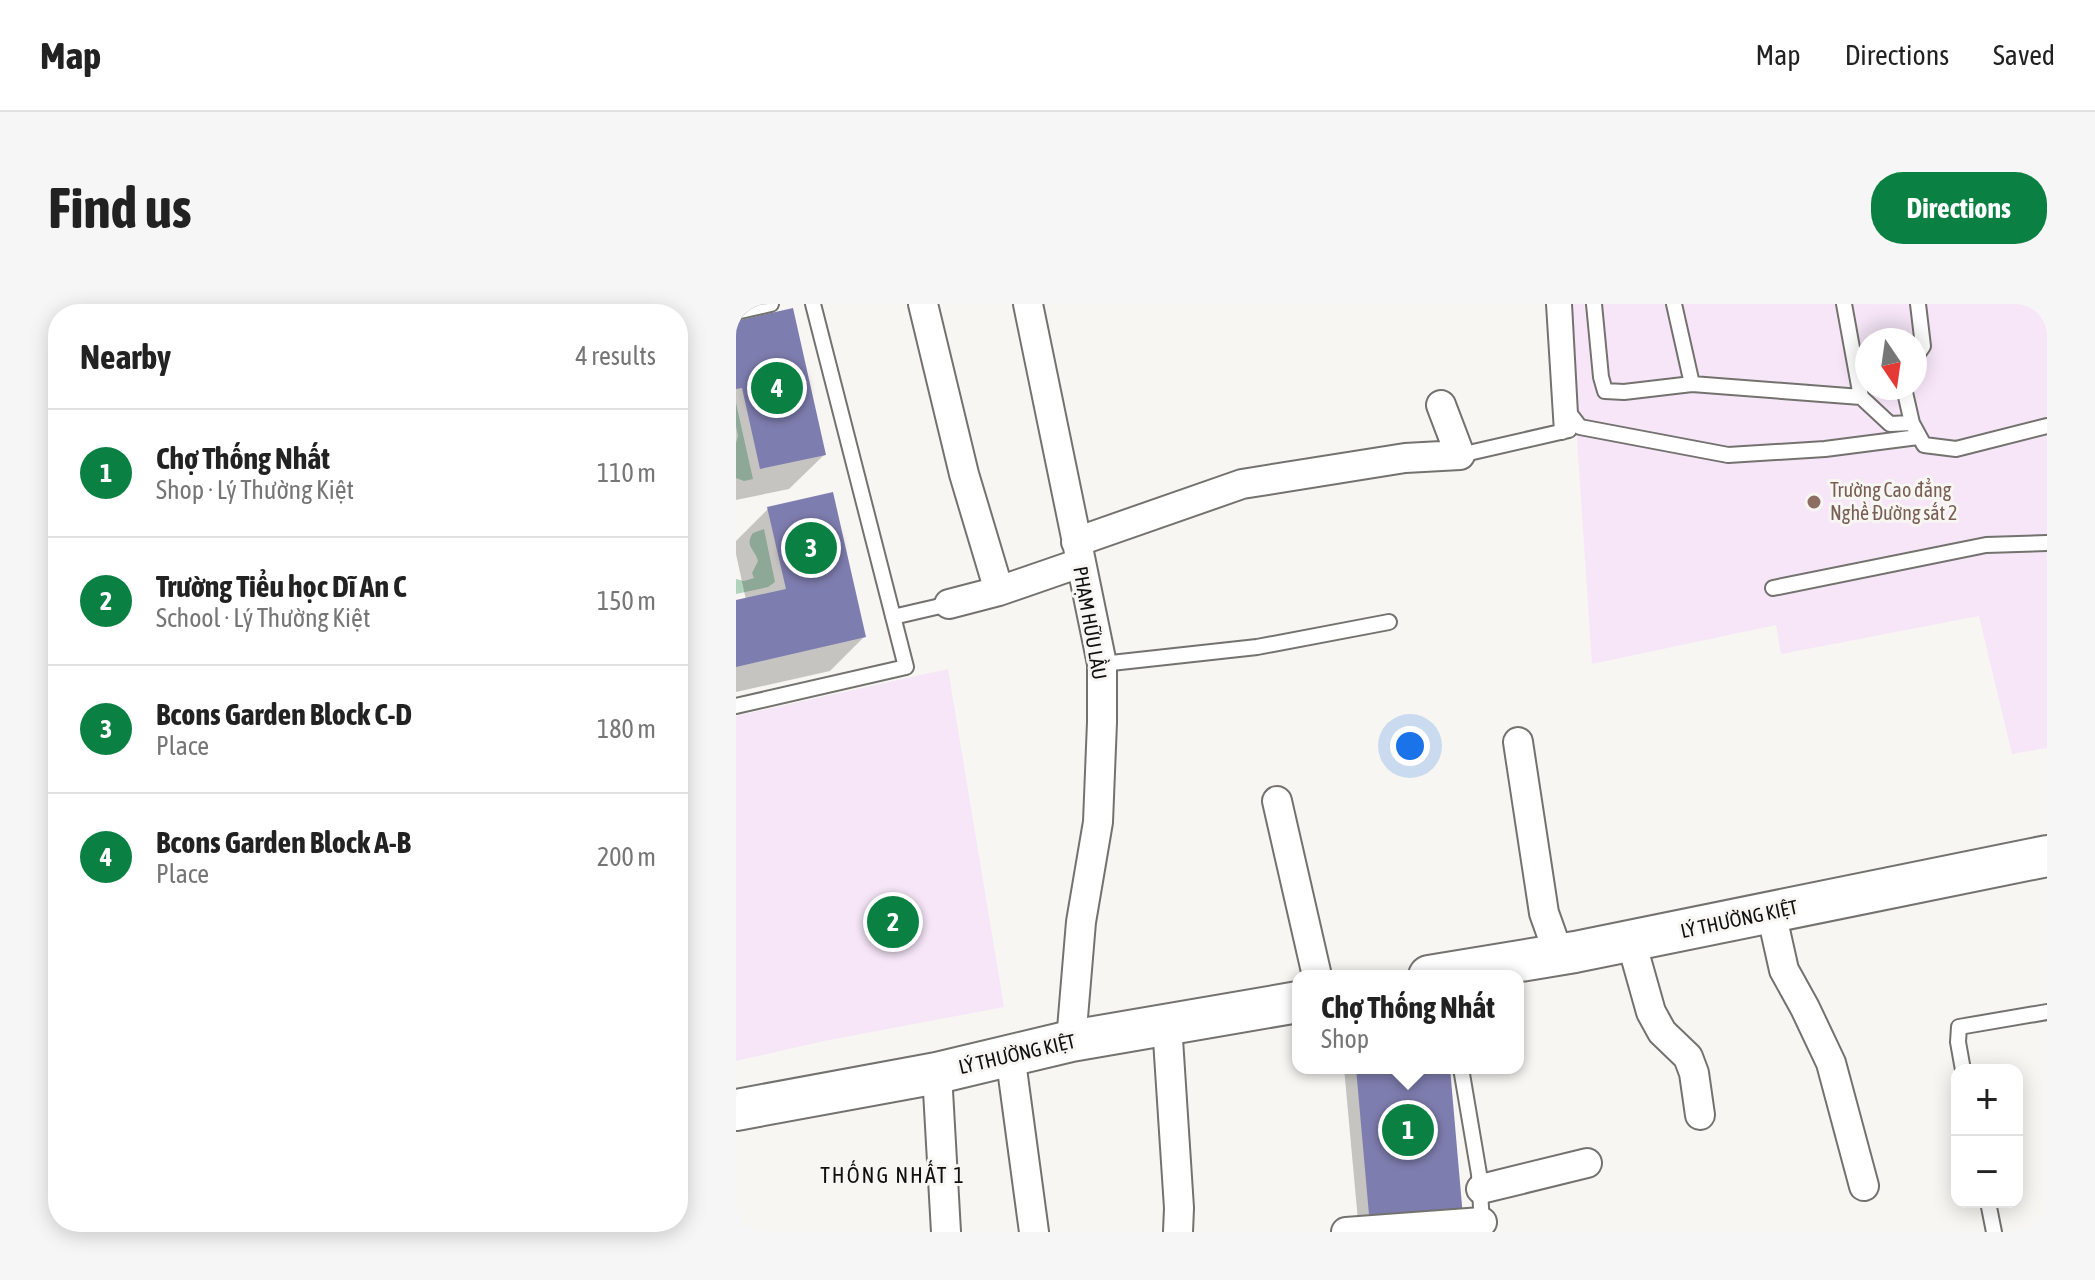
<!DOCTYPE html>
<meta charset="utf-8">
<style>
:root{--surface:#fff;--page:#f6f6f6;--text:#222;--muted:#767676;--line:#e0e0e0;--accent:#0b8043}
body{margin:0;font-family:"Asap Condensed",sans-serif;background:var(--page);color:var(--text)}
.controls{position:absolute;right:24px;bottom:24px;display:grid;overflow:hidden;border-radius:16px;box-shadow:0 4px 20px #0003}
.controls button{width:72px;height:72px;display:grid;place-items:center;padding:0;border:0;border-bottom:2px solid var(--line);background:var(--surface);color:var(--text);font:40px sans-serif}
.compass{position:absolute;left:1119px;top:24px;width:72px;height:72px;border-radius:50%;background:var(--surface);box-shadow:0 4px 20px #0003;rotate:167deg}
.you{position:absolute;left:674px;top:442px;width:28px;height:28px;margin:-20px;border:6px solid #fff;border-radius:50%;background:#1a73e8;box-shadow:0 0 0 12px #1a73e833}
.badge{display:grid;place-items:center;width:52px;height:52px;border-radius:50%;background:var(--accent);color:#fff;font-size:26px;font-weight:700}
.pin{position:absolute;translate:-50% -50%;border:4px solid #fff;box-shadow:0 2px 8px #0006}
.popup{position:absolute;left:556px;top:666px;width:232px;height:104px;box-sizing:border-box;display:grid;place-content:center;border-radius:16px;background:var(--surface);filter:drop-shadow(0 2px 6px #0005);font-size:26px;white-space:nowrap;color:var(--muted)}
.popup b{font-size:30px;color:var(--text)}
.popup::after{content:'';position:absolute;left:50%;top:100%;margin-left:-16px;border:16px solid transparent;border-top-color:var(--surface)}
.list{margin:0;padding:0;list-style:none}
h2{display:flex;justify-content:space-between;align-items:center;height:104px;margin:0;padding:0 32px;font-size:34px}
h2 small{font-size:26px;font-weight:400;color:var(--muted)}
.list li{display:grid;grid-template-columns:52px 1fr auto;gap:24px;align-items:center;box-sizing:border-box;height:128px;padding:0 32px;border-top:2px solid var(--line)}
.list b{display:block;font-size:30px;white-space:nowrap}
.list p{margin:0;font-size:26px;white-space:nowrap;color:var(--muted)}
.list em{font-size:26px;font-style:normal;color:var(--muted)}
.map{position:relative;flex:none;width:1311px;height:928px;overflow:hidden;border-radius:32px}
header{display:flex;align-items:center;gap:48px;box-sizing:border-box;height:112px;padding:0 40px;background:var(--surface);border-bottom:2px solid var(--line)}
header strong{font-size:38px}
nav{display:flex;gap:44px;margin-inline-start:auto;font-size:28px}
.intro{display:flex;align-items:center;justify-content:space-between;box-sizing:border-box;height:192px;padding:0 48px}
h1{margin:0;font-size:56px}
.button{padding:20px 36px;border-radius:32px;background:var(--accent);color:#fff;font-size:28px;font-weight:700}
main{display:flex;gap:48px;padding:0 48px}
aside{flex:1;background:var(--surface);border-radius:32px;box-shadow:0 4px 20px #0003}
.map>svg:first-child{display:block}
.education{fill:#f6e6f8;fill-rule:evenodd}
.green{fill:#b1d3bc}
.shadow{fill:#0003}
.building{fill:#7e7daf}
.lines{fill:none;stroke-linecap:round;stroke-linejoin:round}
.service-casing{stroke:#73726f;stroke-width:18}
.minor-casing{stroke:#73726f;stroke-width:32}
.secondary-casing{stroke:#73726f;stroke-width:44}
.service{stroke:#fff;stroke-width:14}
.minor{stroke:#fff;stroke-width:28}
.secondary{stroke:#fff;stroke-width:40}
.education-dot{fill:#8d6e63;stroke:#f7f6f2;stroke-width:3}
.labels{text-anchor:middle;stroke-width:6;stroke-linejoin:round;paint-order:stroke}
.education-label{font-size:20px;fill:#785e54;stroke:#f7f6f2;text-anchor:start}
.street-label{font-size:20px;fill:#11100f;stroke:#f7f6f2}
.neighbourhood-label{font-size:22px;letter-spacing:2px;fill:#11100f;stroke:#f7f6f2}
</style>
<header>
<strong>Map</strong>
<nav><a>Map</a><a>Directions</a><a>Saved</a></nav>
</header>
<div class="intro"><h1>Find us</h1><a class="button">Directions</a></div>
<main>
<aside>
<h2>Nearby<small>4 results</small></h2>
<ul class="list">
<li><span class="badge">1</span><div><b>Chợ Thống Nhất</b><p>Shop · Lý Thường Kiệt</p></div><em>110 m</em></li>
<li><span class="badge">2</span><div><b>Trường Tiểu học Dĩ An C</b><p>School · Lý Thường Kiệt</p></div><em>150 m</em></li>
<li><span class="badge">3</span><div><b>Bcons Garden Block C-D</b><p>Place</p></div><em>180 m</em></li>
<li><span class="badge">4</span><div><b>Bcons Garden Block A-B</b><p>Place</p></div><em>200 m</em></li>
</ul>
</aside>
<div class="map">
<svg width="1311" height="928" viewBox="0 0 1311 928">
<rect width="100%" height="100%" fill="#f7f6f2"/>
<path class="education" d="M832,0H1311V444L1276,450L1243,312L1045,350L1040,321L856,360ZM1131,36H1179V84H1131Z
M212,365L268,703L88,737L0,757V412Z"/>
<path class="green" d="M0,99L17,175L8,177L0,174V139L2,132L0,122Z
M28,225L39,278L32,283L0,290V275L8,277L18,274L16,269L22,257C19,245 8,242 17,229Z"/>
<path class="shadow" d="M0,19L88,151L53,185L0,196Z
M32,205L128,333L94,367L0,388V298L10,296L0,250V237Z
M608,764H712L725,913L623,928Z"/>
<path class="building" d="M57,4L90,151L24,165L6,84L0,85V17Z
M97,188L130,333L0,363V296L50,285L31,203Z
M620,764H714L727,913L634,922Z"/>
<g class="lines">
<g class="service-casing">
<path id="service" d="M818,0L826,128
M828,0L834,110L844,123L992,151L1089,145L1182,133
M858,0L865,73L869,87L888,88L956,80L1125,93L1154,120L1176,119
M938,0L956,80
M1108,0L1125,93
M0,8L35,0
M1179,54L1187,42L1182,0
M1168,84L1176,119L1188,141L1220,145L1311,122
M724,151L833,126
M1037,284L1250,241L1311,239
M157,313L213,300
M366,360L521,343L653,318
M0,402L170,363L77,0
M725,764L743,870L746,920
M1227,766L1222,738L1223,723L1311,708
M1252,898L1258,928"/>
</g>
<g class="minor-casing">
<path id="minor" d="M187,0L228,170L263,287
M292,0L366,360V418L362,518L345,618L335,737
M340,238L506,180L669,154L724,151L705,101
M213,300L263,287L344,259
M782,438L808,609L823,651
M541,497L581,672
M1035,608L1048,666L1069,704L1095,759L1128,882
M895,637L915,708L926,728L952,753L958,769L964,811
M431,720L443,904L442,928
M274,750L298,928
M201,769L210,928
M745,885L851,859
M610,928L746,918"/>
</g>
<g class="secondary-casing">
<path id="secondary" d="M693,672L839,648L1311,552
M0,806L201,769L335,737L562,698"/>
</g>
<use href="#service" class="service"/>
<use href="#minor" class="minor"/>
<use href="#secondary" class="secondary"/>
</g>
<circle class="education-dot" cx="1078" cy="198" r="8"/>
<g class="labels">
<g class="education-label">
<text x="1094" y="193">Trường Cao đẳng<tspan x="1094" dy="23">Nghề Đường sắt 2</tspan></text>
</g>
<g class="street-label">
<text transform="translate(354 319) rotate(80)" y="7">PHẠM HỮU LẦU</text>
<text transform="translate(1003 615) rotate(-12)" y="7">LÝ THƯỜNG KIỆT</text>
<text transform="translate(281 750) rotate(-13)" y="7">LÝ THƯỜNG KIỆT</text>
</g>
<g class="neighbourhood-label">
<text x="157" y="879">THỐNG NHẤT 1</text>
</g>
</g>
</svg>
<div class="controls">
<button>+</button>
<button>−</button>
</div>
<svg class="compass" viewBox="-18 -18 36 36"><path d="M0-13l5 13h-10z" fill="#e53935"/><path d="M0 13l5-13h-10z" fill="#767676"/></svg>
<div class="you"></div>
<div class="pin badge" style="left:672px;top:826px">1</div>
<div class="popup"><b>Chợ Thống Nhất</b>Shop</div>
<div class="pin badge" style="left:157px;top:618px">2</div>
<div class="pin badge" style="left:75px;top:244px">3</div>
<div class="pin badge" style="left:41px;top:84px">4</div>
</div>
</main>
